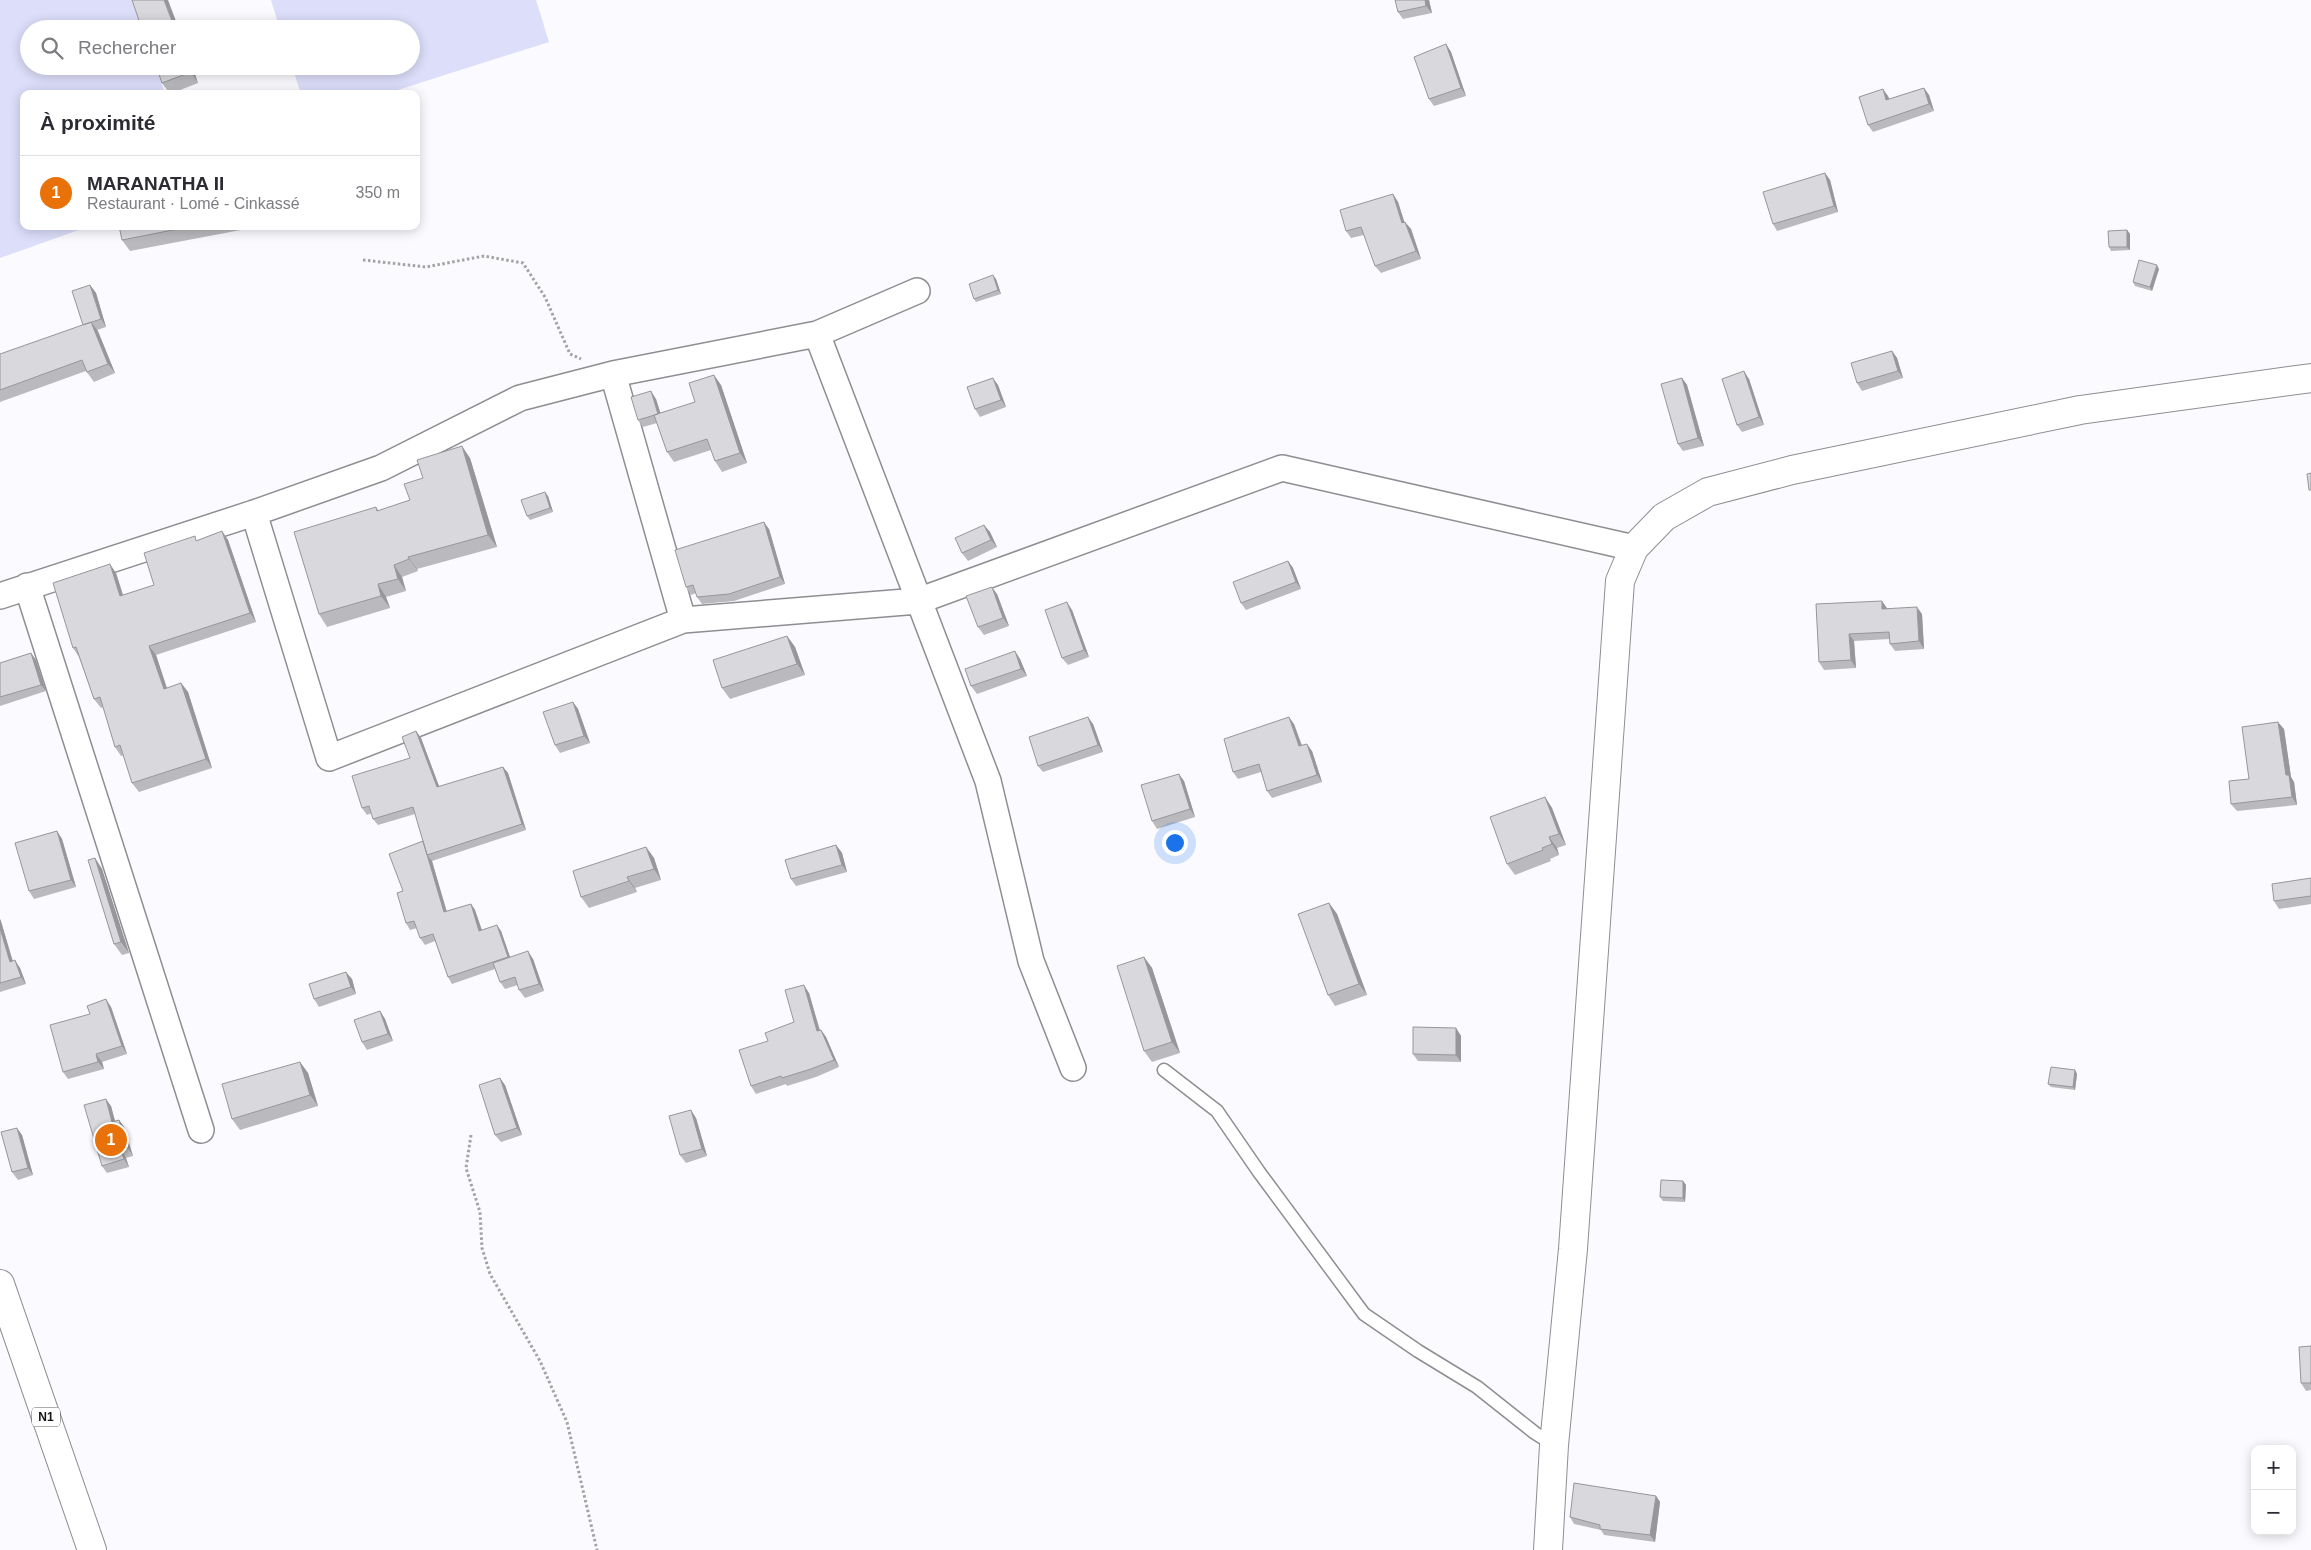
<!DOCTYPE html>
<html lang="fr">
<meta charset="utf-8">
<style>
:root{--surface:#fff;--page:#f7f7f7;--text:#2b2b33;--muted:#7c7c81;--line:#e1e1e2;--accent:#0f766e}
body{margin:0;font-family:Helvetica,sans-serif;background:var(--page);color:var(--text)}
.controls{position:absolute;right:15px;bottom:15px;display:grid;overflow:hidden;border-radius:10px;box-shadow:0 2px 12px #0003}
.controls button{width:45px;height:45px;display:grid;place-items:center;padding:0;border:0;border-bottom:1px solid var(--line);background:var(--surface);color:var(--text);font:25px sans-serif}
.you{position:absolute;left:1174px;top:842px;width:18px;height:18px;margin:-12px;border:4px solid #fff;border-radius:50%;background:#1a73e8;box-shadow:0 0 0 8px #1a73e833}
.badge{display:grid;place-items:center;width:32px;height:32px;border-radius:50%;background:var(--accent);color:#fff;font-size:16px;font-weight:700}
.pin{position:absolute;translate:-50% -50%;border:2px solid #fff;box-shadow:0 1px 5px #0006}
.list{margin:0;padding:0;list-style:none}
h2{display:flex;justify-content:space-between;align-items:center;height:65px;margin:0;padding:0 20px;font-size:21px}
h2 small{font-size:16px;font-weight:400;color:var(--muted)}
.list li{display:grid;grid-template-columns:32px 1fr auto;gap:15px;align-items:center;box-sizing:border-box;height:75px;padding:0 20px;border-top:1px solid var(--line)}
.list b{display:block;font-size:19px;white-space:nowrap}
.list p{margin:0;font-size:16px;white-space:nowrap;color:var(--muted)}
.list em{font-size:16px;font-style:normal;color:var(--muted)}
.icon{flex:none;width:28px;height:28px;fill:none;stroke:currentColor;stroke-width:2;stroke-linecap:round;stroke-linejoin:round}
.map{position:relative;flex:none;width:2311px;height:1550px;overflow:hidden}
.search{position:absolute;background:var(--surface);box-shadow:0 2px 12px #0003;left:20px;top:20px;width:400px;height:55px;display:flex;align-items:center;gap:12px;box-sizing:border-box;padding:0 18px;border-radius:28px;color:var(--muted);font-size:19px}
.panel{position:absolute;background:var(--surface);box-shadow:0 2px 12px #0003;left:20px;top:90px;width:400px;height:140px;border-radius:10px}
.map>svg:first-child{display:block}
.green{fill:#dcdefa}
.lines{fill:none;stroke-linecap:round;stroke-linejoin:round}
.service-casing{stroke:#8e8e92;stroke-width:15}
.minor-casing{stroke:#8e8e92;stroke-width:28}
.tertiary-casing{stroke:#8e8e92;stroke-width:30}
.trunk-casing{stroke:#8e8e92;stroke-width:30}
.path{stroke:#a3a3a7;stroke-width:3;stroke-dasharray:2.5 2.5;stroke-linecap:butt}
.service{stroke:#fff;stroke-width:12}
.minor{stroke:#fff;stroke-width:25}
.tertiary{stroke:#fff;stroke-width:28}
.trunk{stroke:#fff;stroke-width:28}
.wall{fill:#bababe}
.shaded-wall{fill:#97979b}
.building{fill:#d8d8dd;stroke:#97979b}
.labels{text-anchor:middle;stroke-width:4;stroke-linejoin:round;paint-order:stroke}
.shield{fill:#fff;stroke:#5a5a5b;stroke-width:1}
.shield-label{font-size:12px;font-weight:bold;fill:#131315}
</style>
<div class="map">
<svg width="2311" height="1550" viewBox="0 0 2311 1550">
<rect width="100%" height="100%" fill="#fafaff"/>
<path class="green" d="M0,0H132L143,29H29V66H156L165,94H24V226H90L0,258Z
M271,0H536L549,42L385,94H301L292,66H411V29H280Z"/>
<g class="lines">
<g class="service-casing">
<path id="service" d="M1164,1070L1217,1111L1259,1172L1364,1314L1418,1351L1477,1387L1535,1433L1554,1445"/>
</g>
<g class="minor-casing">
<path id="minor" d="M817,334L988,781L1031,961L1073,1068
M613,374L683,620
M254,513L329,758L683,620L918,601L1282,468L1634,548
M27,586L201,1130
M0,596L254,513L381,468L520,398L613,374L817,334L917,291"/>
</g>
<g class="tertiary-casing">
<path id="tertiary" d="M1548,1550L1554,1445L1573,1249L1620,581L1634,548L1664,517L1708,492L1792,470L2080,410L2311,378"/>
</g>
<g class="trunk-casing">
<path id="trunk" d="M0,1284L92,1550"/>
</g>
<path class="path" d="M363,260L426,267L484,256L523,263L545,297L570,354L581,359
M471,1135L466,1168L480,1212L482,1248L490,1274L540,1361L567,1422L597,1550"/>
<use href="#service" class="service"/>
<use href="#minor" class="minor"/>
<use href="#tertiary" class="tertiary"/>
<use href="#trunk" class="trunk"/>
</g>
<path class="wall" d="M1395,0H1429L1432,13L1403,19L1398,12Z
M1446,44L1451,52L1466,96L1434,106L1429,99Z
M156,66H192L198,83L170,94L162,83Z
M1924,88L1929,95L1934,111L1873,132L1868,125L1888,96L1889,99Z
M1825,173L1830,180L1838,212L1777,231L1773,224Z
M1393,194L1398,202L1404,222L1411,229L1421,259L1381,273L1375,266L1364,235L1351,238L1346,231Z
M119,226H246V229L130,251L122,240Z
M2127,230L2130,234V250L2111,251L2109,247Z
M2159,269L2152,291L2135,286L2133,282Z
M996,279L1001,294L976,302L974,299Z
M90,285L96,293L106,327L97,330L115,373L94,382L86,371L0,402V354L83,325Z
M1892,351L1897,358L1903,378L1862,391L1857,383Z
M1682,378L1687,385L1704,446L1683,451L1678,444Z
M1749,379L1764,425L1742,432L1737,425Z
M721,385L747,463L722,472L715,461L711,450L674,462L667,452L657,423L643,427L638,420L656,399L660,413L695,402Z
M998,385L1006,407L980,417L975,409Z
M470,458L497,547L417,569L418,571L402,577L406,591L386,597L390,608L327,627L319,614L376,507L379,511L410,500L423,478Z
M548,496L553,512L530,520L527,516Z
M984,525L990,532L997,547L968,561L962,553Z
M769,529L785,584L734,601L702,604L697,597L696,593L691,595L686,587Z
M222,531L228,540L256,622L156,655L167,688L181,683L188,692L212,768L139,792L132,783L124,755L121,756L115,747L103,707L101,708L94,699L79,657L73,648L116,573L123,595L154,585L198,540Z
M1288,561L1293,568L1301,589L1246,610L1241,603Z
M997,594L1009,626L984,635L978,627Z
M1816,604L1887,608L1922,614L1924,649L1895,651L1890,644V639L1854,641L1856,668L1824,670L1819,662Z
M1072,610L1089,657L1068,665L1062,658Z
M787,636L795,647L805,675L730,699L722,688Z
M31,653L36,660L46,691L0,706V663Z
M1020,659L1027,676L977,694L971,686Z
M573,702L578,709L590,743L560,753L555,745Z
M1093,724L1103,752L1043,772L1038,766Z
M1294,724L1302,745L1312,751L1322,782L1272,798L1267,791L1261,772L1238,779L1233,772Z
M2284,729L2291,777L2294,782L2297,805L2237,811L2231,804Z
M416,731L421,738L439,787L503,767L508,773L526,830L432,861L446,911L471,904L475,910L482,930L501,931L510,957L533,959L544,991L525,998L519,990L518,985L505,989L500,982L495,969L452,984L448,977L435,941L425,945L420,938L417,928L410,930L406,923L403,891L423,841L415,814L378,825L373,819L372,813L367,815L362,808L410,758Z
M1184,781L1195,817L1157,829L1152,821Z
M1545,797L1552,808L1566,845L1557,848L1559,855L1550,859L1551,861L1515,875L1507,864Z
M57,831L62,839L76,887L34,899L29,891Z
M836,845L842,853L847,872L796,886L791,879Z
M646,847L654,858L661,880L635,888L637,892L589,908L581,897Z
M95,858L102,869L129,953L122,955L114,944Z
M2311,878V904L2279,909L2274,901Z
M1329,903L1337,914L1367,995L1335,1006L1328,995Z
M0,919L13,961L20,968L26,984L0,992Z
M1144,957L1152,968L1180,1053L1152,1062L1144,1051Z
M352,979L356,994L319,1007L314,999Z
M809,993L820,1030H821L826,1037L839,1067L816,1077L787,1086L786,1084L756,1094L751,1086L768,1041L794,1022Z
M111,1007L127,1054L102,1062L104,1069L68,1079L63,1072L90,1014Z
M380,1011L385,1019L393,1041L367,1050L362,1042Z
M1456,1028L1461,1036V1062L1418,1061L1413,1054Z
M300,1062L308,1073L318,1106L240,1130L232,1119Z
M2075,1070L2077,1074L2075,1090L2051,1087L2048,1084Z
M505,1085L522,1135L501,1142L495,1135Z
M111,1106L115,1121L119,1120L124,1127L133,1156L126,1158L129,1167L107,1173L102,1166Z
M696,1118L707,1156L686,1163L680,1155Z
M22,1135L33,1175L18,1180L12,1172Z
M1683,1181L1686,1185L1685,1202L1663,1201L1660,1197Z
M2311,1346V1390L2306,1391L2301,1383Z
M1656,1496L1660,1502L1655,1542L1604,1535L1601,1530L1574,1524L1570,1517Z"/>
<path class="shaded-wall" d="M164,0H168L179,29H175Z
M1425,0H1429L1432,13L1426,6Z
M1446,44L1451,52L1466,96L1461,88Z
M189,66H192L198,83L191,72Z
M1924,88L1929,95L1934,111L1929,104Z
M1883,89L1888,96L1892,107L1886,100Z
M1825,173L1830,180L1838,212L1834,206Z
M1393,194L1398,202L1407,230L1402,223Z
M1405,222L1411,229L1421,259L1416,251Z
M2127,230L2130,234V250L2127,247Z
M2157,265L2159,269L2152,291L2150,287Z
M993,275L996,279L1001,294L998,290Z
M90,285L96,293L106,327L101,319Z
M91,322L98,331L115,373L108,364Z
M1892,351L1897,358L1903,378L1898,371Z
M1744,371L1749,379L1764,425L1759,417Z
M714,375L721,385L747,463L740,453Z
M993,378L998,385L1006,407L1001,400Z
M1682,378L1687,385L1704,446L1698,438Z
M651,391L656,399L663,421L658,414Z
M462,446L470,458L497,547L488,535Z
M545,492L548,496L553,512L550,508Z
M764,522L769,529L785,584L780,577Z
M984,525L990,532L997,547L991,540Z
M222,531L228,540L256,622L250,613Z
M408,557L417,569L418,571L409,559Z
M1288,561L1293,568L1301,589L1296,582Z
M110,564L116,573L126,605L120,596Z
M394,565L402,577L406,591L398,579Z
M378,584L386,597L390,608L381,596Z
M992,587L997,594L1009,626L1003,618Z
M1882,601L1887,608V617L1882,609Z
M1067,602L1072,610L1089,657L1084,650Z
M1917,607L1922,614L1924,649L1919,641Z
M1849,634L1854,641L1856,668L1851,660Z
M787,636L795,647L805,675L797,664Z
M149,646L156,655L170,698L164,689Z
M1015,651L1020,659L1027,676L1021,669Z
M31,653L36,660L46,691L41,685Z
M181,683L188,692L212,768L206,759Z
M573,702L578,709L590,743L584,736Z
M1088,717L1093,724L1103,752L1098,745Z
M1289,717L1294,724L1304,753L1299,746Z
M2278,722L2284,729L2291,777L2294,782L2297,805L2292,797L2286,775Z
M416,731L421,738L442,794L437,787Z
M1307,744L1312,751L1322,782L1317,775Z
M503,767L508,773L526,830L522,824Z
M1179,774L1184,781L1195,817L1190,809Z
M1545,797L1552,808L1566,845L1559,834Z
M57,831L62,839L76,887L71,880Z
M1549,837L1557,848L1559,855L1552,844Z
M423,841L427,855L432,861L449,919L444,912Z
M836,845L842,853L847,872L842,865Z
M646,847L654,858L661,880L654,869Z
M95,858L102,869L129,953L121,942Z
M627,877L635,888L637,892L629,881Z
M1329,903L1337,914L1367,995L1359,984Z
M471,904L475,910L484,937L479,931Z
M0,919L1,921L15,970L10,962L0,928Z
M497,925L501,931L512,963L508,957Z
M528,951L533,959L544,991L539,984Z
M1144,957L1152,968L1180,1053L1172,1042Z
M15,960L20,968L26,984L21,977Z
M346,972L352,979L356,994L351,987Z
M804,985L809,993L822,1039L817,1031Z
M106,999L111,1007L127,1054L122,1046Z
M380,1011L385,1019L393,1041L388,1034Z
M1456,1028L1461,1036V1062L1456,1055Z
M821,1030L826,1037L839,1067L834,1060Z
M96,1054L102,1062L104,1069L98,1062Z
M300,1062L308,1073L318,1106L310,1095Z
M2075,1070L2077,1074L2075,1090L2073,1087Z
M500,1078L505,1085L522,1135L517,1128Z
M106,1099L111,1106L117,1129L112,1122Z
M691,1110L696,1118L707,1156L702,1149Z
M119,1120L124,1127L133,1156L128,1148Z
M17,1128L22,1135L33,1175L28,1168Z
M121,1150L126,1158L129,1167L124,1159Z
M1683,1181L1686,1185L1685,1202L1683,1198Z
M1656,1496L1660,1502L1655,1542L1650,1535Z"/>
<path class="building" d="M132,0H164L175,29H142Z
M1395,0H1425L1426,6L1398,12Z
M1446,44L1461,88L1429,99L1414,57Z
M156,66H189L191,72L162,83Z
M1924,88L1929,104L1868,125L1859,97L1883,89L1886,100Z
M1825,173L1834,206L1773,224L1763,192Z
M1393,194L1402,223L1405,222L1416,251L1375,266L1361,227L1346,231L1340,210Z
M119,226H193L122,240Z
M2127,230V247H2109L2108,231Z
M2139,260L2157,265L2150,287L2133,282Z
M993,275L998,290L974,299L969,284Z
M90,285L101,319L83,325L72,291Z
M91,322L108,364L87,372L82,360L0,390V354Z
M1892,351L1898,371L1857,383L1851,363Z
M1744,371L1759,417L1737,425L1722,379Z
M714,375L740,453L715,461L707,439L667,452L654,415L695,402L689,383Z
M993,378L1001,400L975,409L967,387Z
M1682,378L1698,438L1678,444L1661,384Z
M651,391L658,414L638,420L631,397Z
M462,446L488,535L408,557L409,559L394,565L398,579L378,584L381,596L319,614L294,532L376,507L377,511L410,500L404,484L423,478L417,460Z
M2311,473V490H2309L2307,474Z
M545,492L550,508L527,516L521,500Z
M764,522L780,577L729,594L697,597L693,585L686,587L675,550Z
M984,525L991,540L962,553L955,538Z
M222,531L250,613L149,646L164,689L181,683L206,759L132,783L120,745L115,747L100,697L94,699L76,647L73,648L53,583L110,564L120,596L154,585L144,553L195,536L196,541Z
M1288,561L1296,582L1241,603L1233,582Z
M992,587L1003,618L978,627L966,596Z
M1882,601V609L1917,607L1919,641L1890,644L1889,632L1849,634L1851,660L1819,662L1816,604Z
M1067,602L1084,650L1062,658L1045,610Z
M787,636L797,664L722,688L713,660Z
M1015,651L1021,669L971,686L965,669Z
M31,653L41,685L0,697V663Z
M573,702L584,736L555,745L543,712Z
M1088,717L1098,745L1038,766L1029,737Z
M1289,717L1299,746L1307,744L1317,775L1267,791L1259,764L1233,772L1224,739Z
M2278,722L2286,775H2289L2292,797L2231,804L2229,781L2249,779L2242,727Z
M416,731L437,787L503,767L522,824L427,855L413,807L373,819L369,806L362,808L352,776L410,758L402,737Z
M1179,774L1190,809L1152,821L1141,785Z
M1545,797L1559,834L1549,837L1552,844L1542,848L1543,850L1507,864L1490,817Z
M57,831L71,880L29,891L15,843Z
M423,841L444,912L471,904L479,931L497,925L508,957L448,977L433,934L420,938L414,921L406,923L397,893L403,891L389,854Z
M836,845L842,865L791,879L785,860Z
M646,847L654,869L627,877L629,881L581,897L573,871Z
M95,858L121,942L114,944L88,860Z
M2311,878V896L2274,901L2272,884Z
M1329,903L1359,984L1328,995L1298,914Z
M0,928L10,962L15,960L21,977L0,983Z
M528,951L539,984L519,990L515,977L500,982L493,963Z
M1144,957L1172,1042L1144,1051L1117,966Z
M346,972L351,987L314,999L309,984Z
M804,985L817,1031L821,1030L834,1060L811,1069L782,1078L781,1076L751,1086L739,1050L768,1041L765,1033L794,1022L785,990Z
M106,999L122,1046L96,1054L98,1062L63,1072L50,1025L90,1014L87,1006Z
M380,1011L388,1034L362,1042L354,1020Z
M1413,1027L1456,1028V1055L1413,1054Z
M300,1062L310,1095L232,1119L222,1084Z
M2051,1067L2075,1070L2073,1087L2048,1084Z
M500,1078L517,1128L495,1135L479,1085Z
M106,1099L112,1122L119,1120L128,1148L121,1150L124,1159L102,1166L84,1105Z
M691,1110L702,1149L680,1155L669,1116Z
M17,1128L28,1168L12,1172L1,1132Z
M1661,1180L1683,1181V1198L1660,1197Z
M2311,1346V1383H2301L2299,1347Z
M1574,1483L1656,1496L1650,1535L1600,1529V1525L1570,1517Z"/>
<g class="labels">
<rect class="shield" x="32" y="1407.5" width="28" height="19" rx="4"/>
<g class="shield-label">
<text x="46" y="1421">N1</text>
</g>
</g>
</svg>
<div class="controls">
<button>+</button>
<button>−</button>
</div>
<div class="you"></div>
<div class="pin badge" style="left:111px;top:1140px;background:#e8710a">1</div>
<div class="search"><svg class="icon" aria-label="search" viewBox="0 0 24 24"><circle cx="10" cy="10" r="6"/><path d="M15 15l6 6"/></svg>Rechercher</div>
<section class="panel">
<h2>À proximité<small></small></h2>
<ul class="list">
<li><span class="badge" style="background:#e8710a">1</span><div><b>MARANATHA II</b><p>Restaurant · Lomé - Cinkassé</p></div><em>350 m</em></li>
</ul>
</section>
</div>
